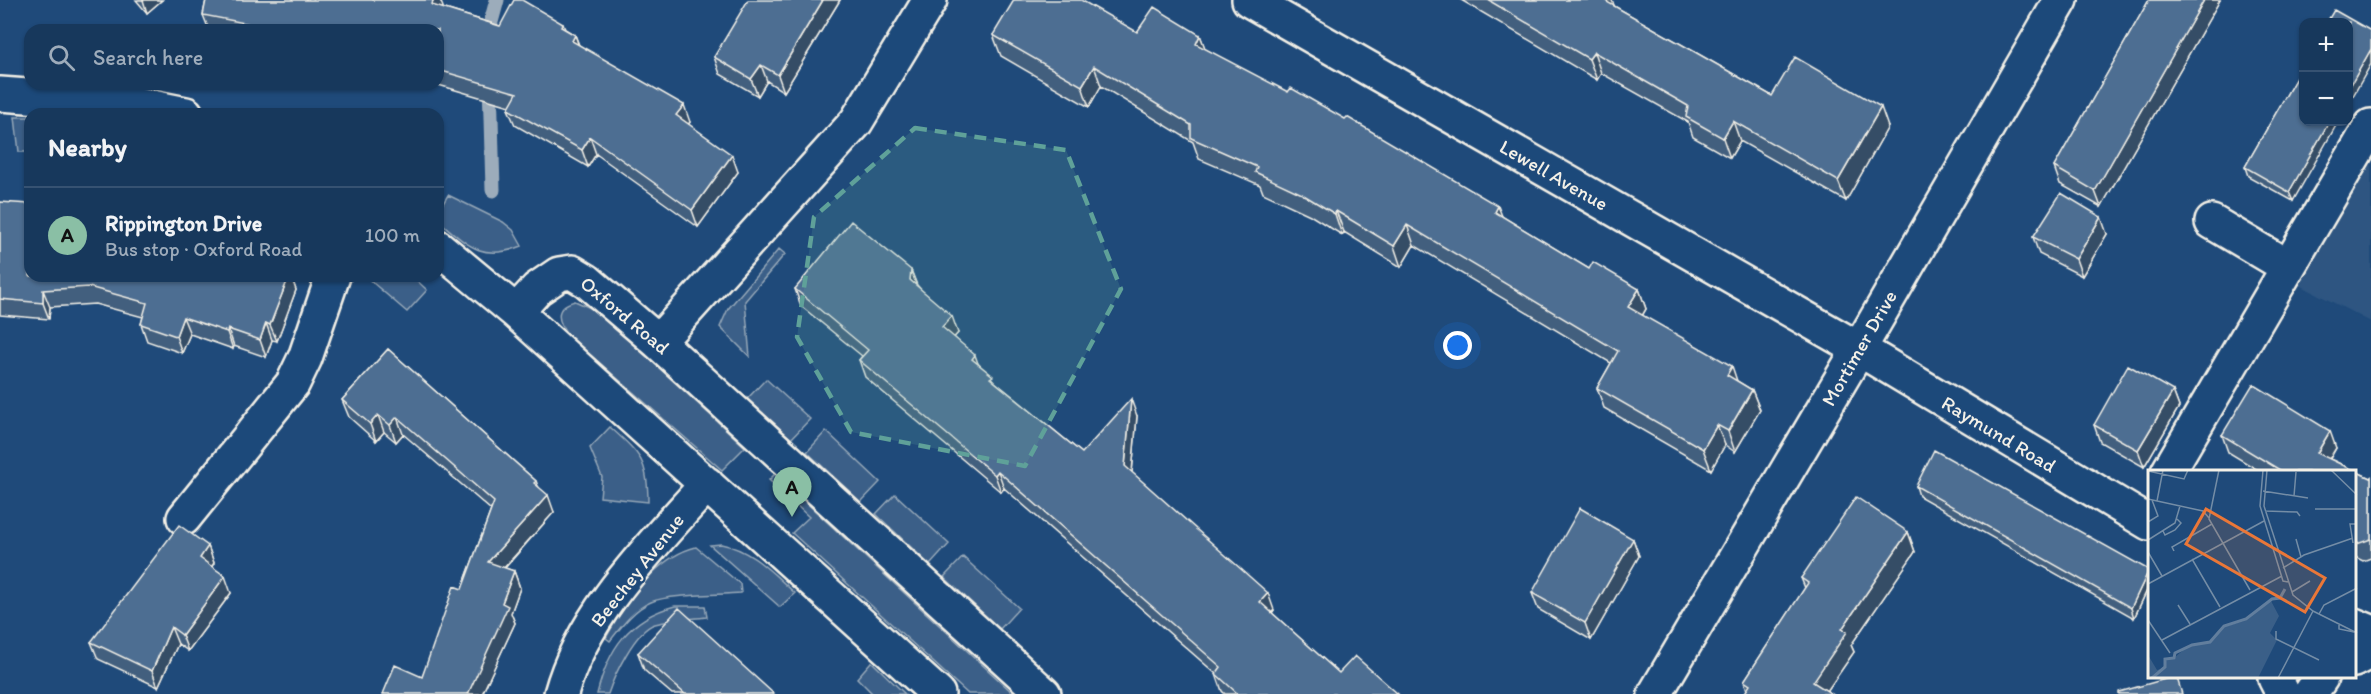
<!DOCTYPE html>
<meta charset="utf-8">
<style>
:root{--surface:#17385c;--page:#244365;--text:#f1f3f6;--muted:#9eacbb;--line:#365272;--accent:#8abfa5}
body{margin:0;font-family:Itim,sans-serif;background:var(--page);color:var(--text)}
.controls{position:absolute;right:18px;top:18px;display:grid;overflow:hidden;border-radius:12px;box-shadow:0 2px 4px #0004}
.controls button{width:54px;height:54px;display:grid;place-items:center;padding:0;border:0;border-bottom:2px solid var(--line);background:var(--surface);color:var(--text);font:30px sans-serif}
.you{position:absolute;left:1458px;top:346px;width:21px;height:21px;margin:-15px;border:4px solid #fff;border-radius:50%;background:#1a73e8;box-shadow:0 0 0 9px #1a73e833}
.badge{display:grid;place-items:center;width:39px;height:39px;border-radius:50%;background:var(--accent);color:#111;font-size:20px;font-weight:700}
.pin{position:absolute;translate:-50% -50px;filter:drop-shadow(0 2px 3px #0008)}
.pin::after{content:'';position:absolute;top:32px;width:21px;height:18px;background:inherit;clip-path:polygon(0 0,100% 0,50% 100%)}
.list{margin:0;padding:0;list-style:none}
h2{display:flex;justify-content:space-between;align-items:center;height:78px;margin:0;padding:0 24px;font-size:26px}
h2 small{font-size:20px;font-weight:400;color:var(--muted)}
.list li{display:grid;grid-template-columns:39px 1fr auto;gap:18px;align-items:center;box-sizing:border-box;height:96px;padding:0 24px;border-top:2px solid var(--line)}
.list b{display:block;font-size:22px;white-space:nowrap}
.list p{margin:0;font-size:20px;white-space:nowrap;color:var(--muted)}
.list em{font-size:20px;font-style:normal;color:var(--muted)}
.icon{flex:none;width:33px;height:33px;fill:none;stroke:currentColor;stroke-width:2;stroke-linecap:round;stroke-linejoin:round}
.map{position:relative;flex:none;width:2371px;height:694px;overflow:hidden}
.search{position:absolute;background:var(--surface);box-shadow:0 2px 4px #0004;left:24px;top:24px;width:420px;height:66px;display:flex;align-items:center;gap:15px;box-sizing:border-box;padding:0 21px;border-radius:18px;color:var(--muted);font-size:22px}
.panel{position:absolute;background:var(--surface);box-shadow:0 2px 4px #0004;left:24px;top:108px;width:420px;height:174px;border-radius:18px}
.map>svg:first-child{display:block}
.built{fill:#2d5581}
.green{fill:#3a5f88;stroke:#97a8b8;stroke-width:1.5}
.lines{fill:none;stroke-linecap:round;stroke-linejoin:round}
.stream{stroke:#9cacbb;stroke-width:15}
.minor-casing{stroke:#f4f1e8;stroke-width:38}
.minor{stroke:#1f4a7a;stroke-width:33}
.wall{fill:#425f7e;stroke:#f4f1e8;stroke-width:1.5}
.shaded-wall{fill:#364d66;stroke:#f4f1e8;stroke-width:1.5}
.building{fill:#4d6e92;stroke:#f4f1e8;stroke-width:1.5}
.marked{fill:#5fa199;fill-opacity:0.2;stroke:#5fa199;stroke-width:4.5;stroke-dasharray:12 8;stroke-linejoin:round}
.labels{text-anchor:middle;stroke-width:4.5;stroke-linejoin:round;paint-order:stroke}
.street-label{font-size:20px;fill:#f4f1e8;stroke:#1f4a7a}
.inset-river{fill:none;stroke:#627e9d;stroke-width:3}
.inset-road{fill:none;stroke:#748da6;stroke-width:1.5}
.view{fill:#ea7738;fill-opacity:0.15;stroke:#ea7738;stroke-width:3}
.inset-edge{fill:none;stroke:#f4f1e8;stroke-width:3}
</style>
<div class="map">
<svg width="2371" height="694" viewBox="0 0 2371 694">
<rect width="100%" height="100%" fill="#1f4a7a"/>
<filter id="ink" filterUnits="userSpaceOnUse"><feTurbulence type="fractalNoise" baseFrequency=".0167" numOctaves="2"/><feDisplacementMap in="SourceGraphic" scale="12" xChannelSelector="R" yChannelSelector="G"/><feConvolveMatrix kernelMatrix="1 2 1 2 8 2 1 2 1" color-interpolation-filters="sRGB"/></filter>
<g filter="url(#ink)">
<path class="built" d="M2371,146V322L2292,281Z"/>
<path class="green" d="M15,117H30V152H19Z
M448,195L503,222L513,230L522,246C482,262 468,246 438,220V212Z
M779,249L785,254L745,301L750,357L720,327L728,309Z
M365,276H412L427,290L407,312Z
M575,301L597,311L745,447L722,470L569,336C557,321 553,307 575,301Z
M766,379L810,419L791,439L747,399Z
M610,427C640,454 648,460 648,502L600,497L602,477L590,448Z
M826,431L880,482L861,502L807,452Z
M775,474L1014,694H968L792,533L809,517L769,480Z
M895,494L949,544L930,565L876,514Z
M721,544C752,550 772,573 795,593L780,607L710,545Z
M696,547L740,584L741,593C719,595 670,594 651,602C634,609 621,627 610,641L606,638C625,603 655,557 696,547Z
M963,557L1019,608L1000,629L944,577Z
M675,606H705L707,617C690,619 671,619 655,624C635,630 614,676 608,694H597C608,649 629,618 675,606Z
M871,662H872L905,694H873L857,678Z"/>
<g class="lines">
<path class="stream" d="M488,43V33L497,0
M490,82L493,190"/>
<g class="minor-casing">
<path id="minor" d="M1249,0L1859,349L2149,523
M0,94L137,104L186,114
M2212,222L2288,267
M438,247L516,312L938,694
M516,312L537,289L559,274L572,272L587,281L658,342L1044,694
M658,342L856,122L930,0
M2168,472L2371,126
M184,518L293,383L305,358L333,276
M2354,625L2371,632
M2354,660L2371,651
M2275,678L2283,694
M561,694C583,612 652,546 707,484
M1655,694L1859,349L2061,0
M2310,694L2321,678"/>
</g>
<use href="#minor" class="minor"/>
</g>
<path class="wall" d="M136,0H162L147,13Z
M206,0H440L442,8L500,26L563,24L565,29L575,35L579,45L690,122L688,124L738,172L698,227L596,154L588,167L515,125L508,109L510,106L435,84H438V30H209L203,15Z
M840,0L784,92L767,81L758,96L720,74L714,57Z
M1461,0H1612L1614,6L1772,96L1888,127L1846,201L1740,141L1730,158L1693,137L1688,122L1601,73L1597,80Z
M2149,0H2220L2101,207L2060,184L2054,167Z
M1137,32L1200,35L1205,49L1503,217L1589,269L1639,289L1646,309L1642,316L1737,381L1752,390L1760,410L1735,452L1725,445L1711,470L1604,408L1597,388L1611,363L1414,245L1401,267L1344,232L1342,235L1310,215L1263,193L1260,185L1199,159L1193,142L1101,86L1089,107L1001,56L993,35Z
M2304,64L2293,201L2248,176L2245,167Z
M0,202L30,276H291L296,290L277,341L272,340L266,357L234,346L233,349L190,334L182,353L147,341L141,324L143,317L95,304L50,307L49,319L0,315Z
M2107,234L2082,276L2039,254L2033,237Z
M911,270L917,285L958,333L954,337L995,382L1082,453L1137,416L1132,473L1274,610L1272,613L1339,673L1398,694H1225L1222,691L1216,674L1004,488L1001,492L865,377L859,360L862,356L801,306L795,289Z
M388,349L536,481L538,486L554,512L505,568L514,571L520,588L511,613L515,623L482,694H383L422,677L462,589L491,510L403,434L396,442L384,432L376,441L349,417L342,400Z
M2173,391L2179,407L2144,467L2100,442L2094,425Z
M2222,435L2336,448L2330,459L2370,478L2371,477V558L2363,561L2355,557V472H2261L2228,452Z
M1916,486L2149,570V586L2134,618L1919,496Z
M1908,532L1915,552L1851,645L1854,652L1827,691L1747,690L1744,681L1805,588L1801,578Z
M1633,539L1639,556L1591,640L1538,609L1532,593Z
M208,546L214,563L212,567L231,593L188,651L178,644L158,687L98,659L91,642Z
M638,653L774,694H672L644,670Z"/>
<path class="shaded-wall" d="M143,0H162L147,13Z
M433,0H440L443,7L438,22L432,5Z
M823,0H840L784,92L778,75Z
M1608,0H1612L1618,16L1607,2Z
M2204,0H2220L2101,207L2095,191Z
M575,35L581,52L572,41Z
M1200,35L1208,56L1196,44Z
M2371,49V64L2349,103V88Z
M1594,52L1601,73L1597,80L1589,59Z
M761,65L767,81L758,96L751,79Z
M1094,66L1101,86L1089,107L1082,86Z
M684,105L690,122L682,132L676,115Z
M1881,107L1888,127L1846,201L1838,181Z
M1733,121L1740,141L1730,158L1723,138Z
M2329,122H2338L2293,201L2289,192Z
M590,137L596,154L588,167L582,150Z
M732,155L738,172L698,227L692,210Z
M1498,206L1506,226L1495,212Z
M1336,211L1344,232L1342,235L1335,214Z
M2101,217L2107,234L2082,276L2076,259Z
M1407,225L1414,245L1401,267L1394,246Z
M911,270L917,287L910,280Z
M289,276H291L296,290L277,341L270,325Z
M1639,289L1646,309L1635,328L1628,307Z
M43,290L50,307L49,319L43,303Z
M952,316L958,333L948,344L942,327Z
M183,317L190,334L182,353L176,336Z
M266,323L272,340L266,357L260,340Z
M228,329L234,346L233,349L227,332Z
M975,355L981,372L972,359Z
M1732,366L1739,387L1727,375Z
M1752,390L1760,410L1735,452L1728,431Z
M2173,391L2179,407L2144,467L2138,450Z
M1131,399L1137,416L1131,483L1125,466Z
M378,415L384,432L376,441L370,424Z
M397,417L403,434L396,442L390,425Z
M1717,425L1725,445L1711,470L1703,449Z
M2330,431L2336,448L2323,469L2317,453Z
M998,471L1004,488L1001,492L995,475Z
M548,495L554,512L494,579L488,562Z
M1908,532L1915,552L1851,645L1854,652L1825,694L1813,682L1842,629Z
M1633,539L1639,556L1591,640L1585,623Z
M208,546L214,563L206,575L200,558Z
M2149,570V586L2134,618L2131,608Z
M514,571L520,588L511,613L515,623L482,694H468Z
M225,576L231,593L188,651L182,635Z
M1268,593L1274,610L1266,619L1260,602Z
M171,627L178,644L158,687L152,671Z"/>
<path class="building" d="M206,0H433L432,5L500,26L514,0H522L563,24L561,27L575,35L572,41L684,105L676,115L732,155L692,210L590,137L582,150L508,109L517,93L438,70V30H302L287,26L286,30H281L203,15Z
M748,0H823L778,75L761,65L751,79L714,57Z
M1014,0H1081L1137,32L1154,7L1200,35L1196,44L1288,92L1291,88L1345,119L1347,117L1498,206L1495,212L1589,269L1593,262L1639,289L1628,307L1732,366L1727,375L1752,390L1728,431L1717,425L1703,449L1597,388L1618,351L1407,225L1394,246L1336,211L1335,214L1302,194L1255,172L1257,167L1191,138V125L1094,66L1082,86L993,35Z
M1488,0H1608L1607,2L1772,96L1795,57L1881,107L1838,181L1733,121L1723,138L1686,117L1688,106L1594,52L1589,59Z
M2149,0H2204L2095,191L2054,167Z
M2334,10L2371,31V49L2349,88V22H2327Z
M2304,64V122H2329L2289,192L2245,167Z
M2061,193L2101,217L2076,259L2033,237Z
M0,202L30,204V276H289L270,325L266,323L260,340L228,329L227,332L183,317L176,336L141,324L147,303L89,287L43,290V303L0,299Z
M851,221L911,270L910,280L952,316L942,327L975,355L972,359L993,376L990,378L1082,453L1131,399L1125,466L1268,593L1260,602L1339,673L1355,656L1398,694H1238L1216,674L1221,667L998,471L995,475L859,360L868,350L795,289Z
M388,349L536,481L534,483L548,495L488,562L514,571L502,603L508,606L468,694H383L395,665L422,677L454,586L462,589L494,502L397,417L390,425L378,415L370,424L342,400Z
M2128,365L2173,391L2138,450L2094,425Z
M2253,384L2330,431L2317,453L2370,478L2371,477V539L2357,544L2355,543V472H2283L2222,435Z
M1934,450L2149,570L2131,608L1916,486Z
M1856,497L1908,532L1842,629L1847,632L1813,682L1832,694H1744L1750,685L1744,681L1808,583L1801,578Z
M1580,508L1633,539L1585,623L1532,593Z
M179,525L208,546L200,558L225,576L182,635L171,627L152,671L91,642Z
M679,608L774,694H685L638,653Z
M2169,678H2177L2182,694H2119V692Z"/>
</g>
<path class="marked" d="M915,128L1066,150L1121,289L1025,466L851,432L797,337L814,217Z"/>
<g class="labels">
<g class="street-label">
<text transform="translate(1554 175) rotate(30)" y="7">Lewell Avenue</text>
<text transform="translate(625 315) rotate(40)" y="7">Oxford Road</text>
<text transform="translate(1859 348) rotate(-60)" y="7">Mortimer Drive</text>
<text transform="translate(1999 434) rotate(31)" y="7">Raymund Road</text>
<text transform="translate(637 570) rotate(-52)" y="7">Beechey Avenue</text>
</g>
</g>
<g transform="translate(2148 470)">
<rect width="208" height="208" fill="#1f4a7a"/>
<path d="M123,131L131,146L122,163L129,170L110,208H0V185L9,200L16,198L17,189L26,188L40,176L64,171L76,157L96,151Z" fill="#3a5f88"/>
<path class="inset-river" d="M4,208L17,197V189L26,188L27,183L44,175L62,172L76,156L98,149L124,129L132,128L137,119"/>
<path class="inset-road" d="M71,0L61,49L102,120M115,0L112,36L135,111L140,112M119,0L116,36L145,125L165,141L209,163M183,0L209,25M0,1L36,9L40,0M115,21L160,28M146,26L148,2M0,29L55,41L61,48M9,31L15,0M167,39H209M117,41L149,42L152,46M0,52L10,46L4,30M15,61L17,65L27,60L33,53L29,49M148,69L153,87M0,70L27,53L32,36M205,73L202,54H207M26,81L24,77L64,54M0,82L14,106M44,89L72,137M135,98L156,85L205,68M0,114L116,51M144,122L162,111M30,135L42,154M171,144L176,135L209,118M0,150L22,183M191,155V159L206,162M128,161V169L171,190M14,170L134,106M130,208L165,141"/>
<path class="view" d="M58,39L177,108L157,142L38,74Z"/>
<rect width="208" height="208" class="inset-edge"/>
</g>
</svg>
<div class="controls">
<button>+</button>
<button>−</button>
</div>
<div class="you"></div>
<div class="pin badge" style="left:792px;top:517px">A</div>
<div class="search"><svg class="icon" aria-label="search" viewBox="0 0 24 24"><circle cx="10" cy="10" r="6"/><path d="M15 15l6 6"/></svg>Search here</div>
<section class="panel">
<h2>Nearby<small></small></h2>
<ul class="list">
<li><span class="badge">A</span><div><b>Rippington Drive</b><p>Bus stop · Oxford Road</p></div><em>100 m</em></li>
</ul>
</section>
</div>
